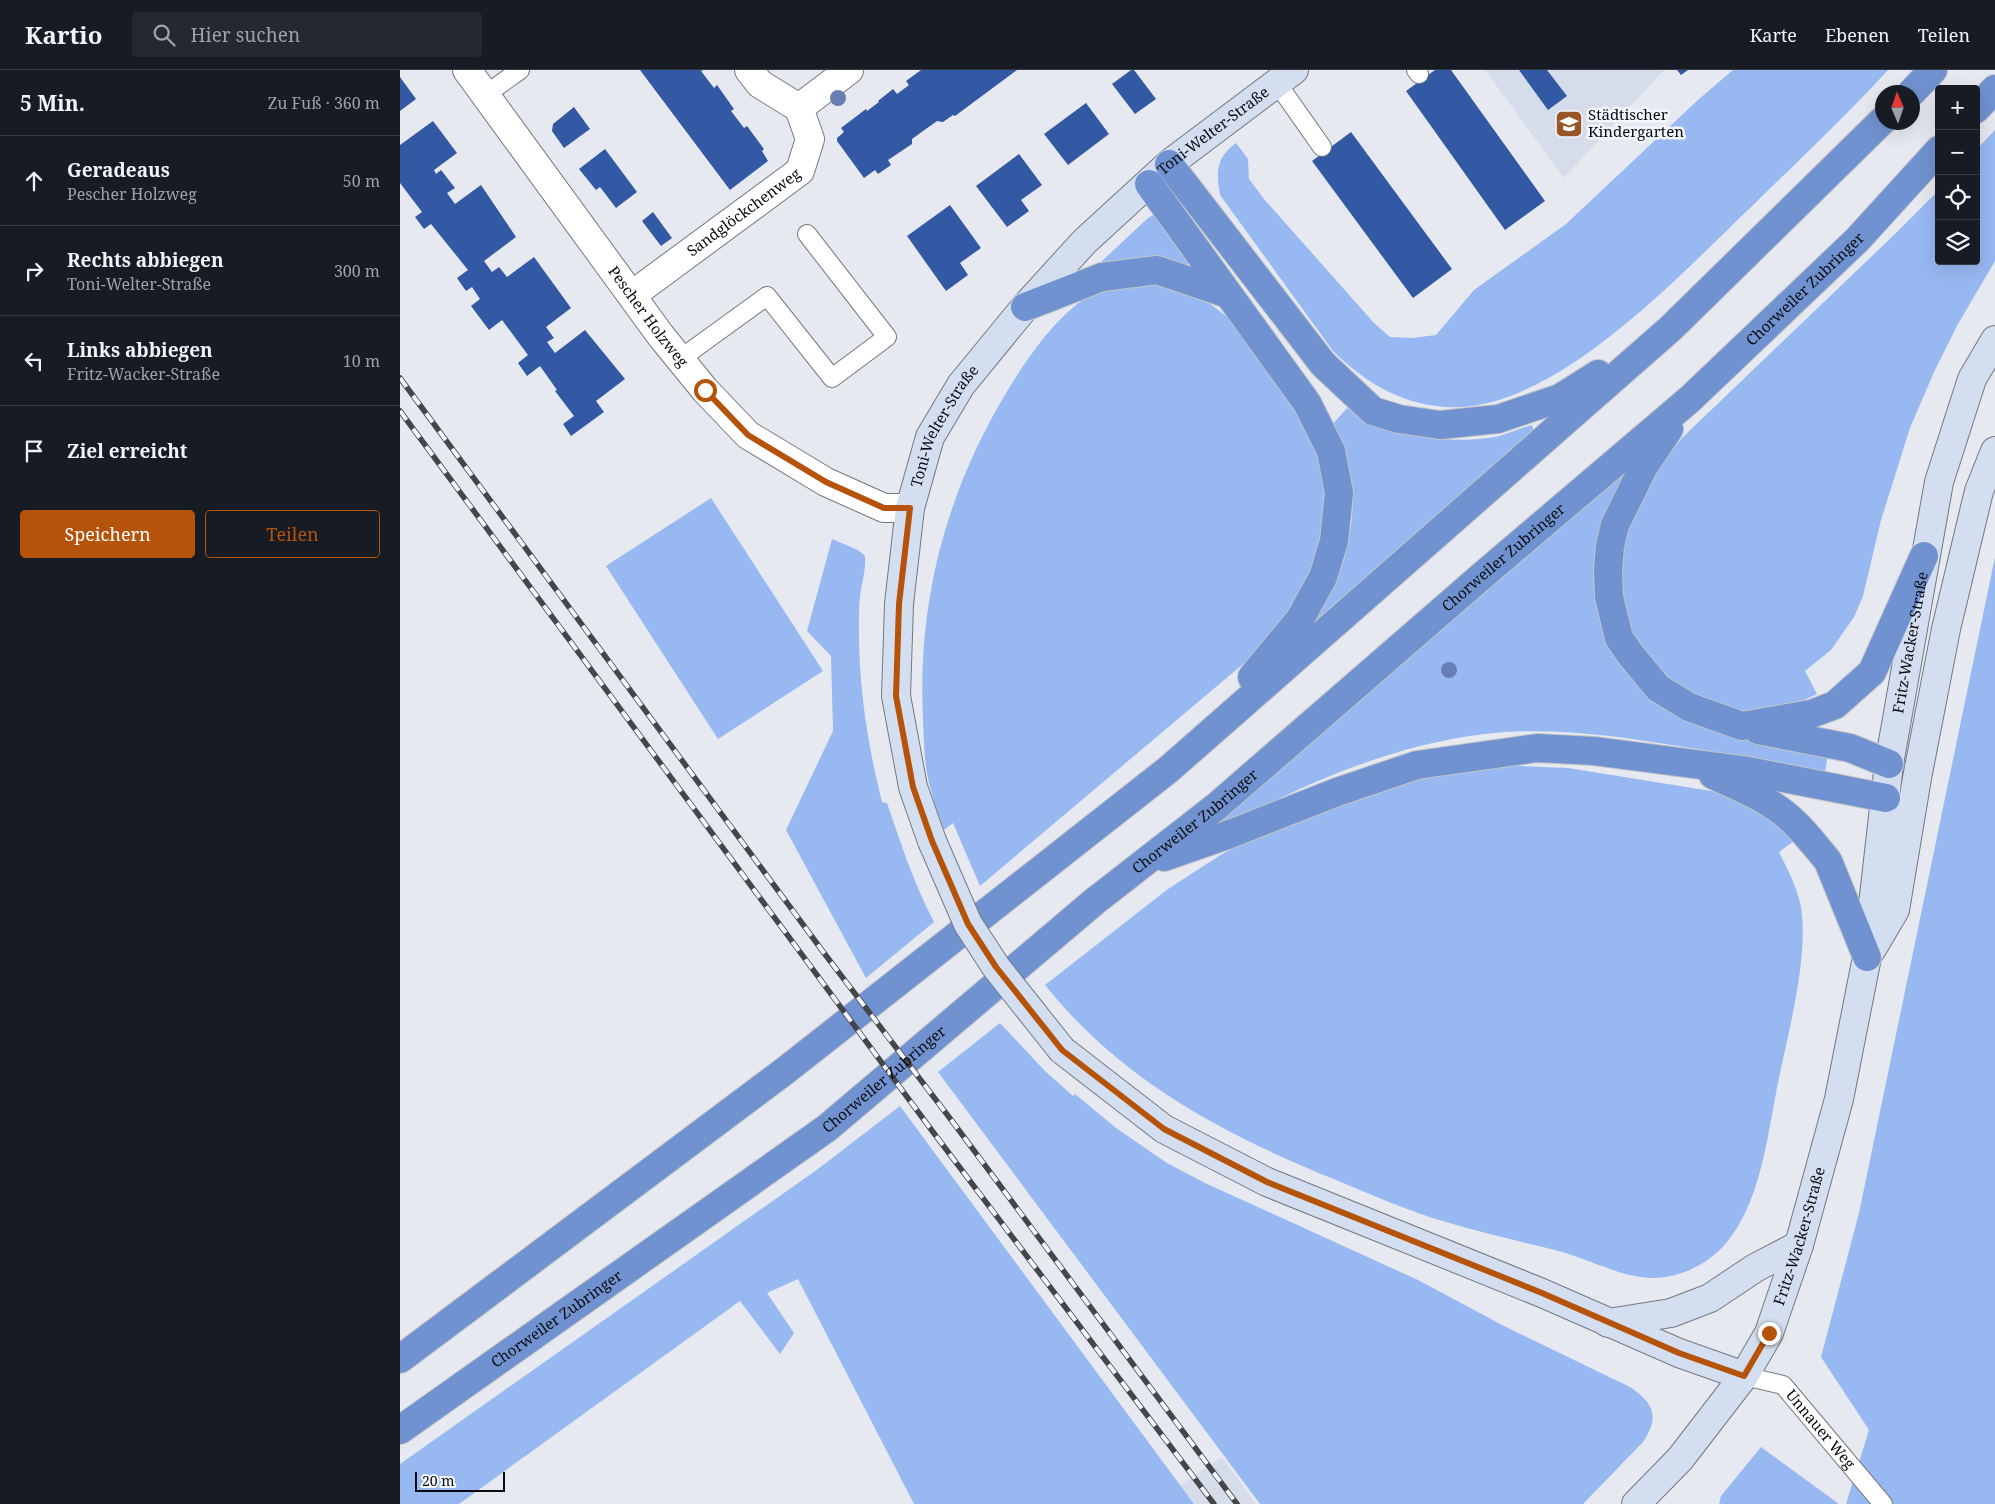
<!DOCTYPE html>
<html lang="de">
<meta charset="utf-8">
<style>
:root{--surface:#171b24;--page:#242831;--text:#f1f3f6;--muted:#9ea1a6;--line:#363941;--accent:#b45309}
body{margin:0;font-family:"Noto Serif",serif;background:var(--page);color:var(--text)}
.controls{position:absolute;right:15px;top:15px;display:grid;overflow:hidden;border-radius:5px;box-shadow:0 5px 20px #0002}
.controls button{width:45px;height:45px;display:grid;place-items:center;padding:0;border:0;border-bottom:1px solid var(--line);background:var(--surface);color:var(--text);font:25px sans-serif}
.compass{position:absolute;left:1475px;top:15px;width:45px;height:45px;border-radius:50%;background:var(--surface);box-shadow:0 5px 20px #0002;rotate:358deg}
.scale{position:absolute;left:15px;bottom:12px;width:90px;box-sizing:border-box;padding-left:5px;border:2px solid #0a0b0d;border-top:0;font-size:14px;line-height:18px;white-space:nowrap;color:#0a0b0d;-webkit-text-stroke:4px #f3f7fd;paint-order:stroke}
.stop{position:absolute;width:15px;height:15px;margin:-11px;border:4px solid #b45309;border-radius:50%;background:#fff}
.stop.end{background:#b45309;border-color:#fff;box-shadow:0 1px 5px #0008}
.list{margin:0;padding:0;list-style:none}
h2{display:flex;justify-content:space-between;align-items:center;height:65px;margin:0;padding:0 20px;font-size:21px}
h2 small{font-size:16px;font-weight:400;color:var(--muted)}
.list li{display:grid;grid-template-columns:32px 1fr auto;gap:15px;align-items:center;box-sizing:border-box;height:90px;padding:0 20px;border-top:1px solid var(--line)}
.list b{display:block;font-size:19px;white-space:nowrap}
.list p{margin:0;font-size:16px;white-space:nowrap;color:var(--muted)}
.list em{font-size:16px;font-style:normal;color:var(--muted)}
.actions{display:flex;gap:10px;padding:15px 20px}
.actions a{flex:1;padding:11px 0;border:1px solid var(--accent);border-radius:5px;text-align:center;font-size:18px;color:var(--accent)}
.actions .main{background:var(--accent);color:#fff}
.icon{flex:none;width:28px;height:28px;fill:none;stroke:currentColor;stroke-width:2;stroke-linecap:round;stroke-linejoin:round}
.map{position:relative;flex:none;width:1595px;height:1434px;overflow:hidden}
header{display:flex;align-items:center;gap:30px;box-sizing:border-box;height:70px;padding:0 25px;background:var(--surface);border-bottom:1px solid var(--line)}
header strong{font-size:24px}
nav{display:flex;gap:28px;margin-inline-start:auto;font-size:18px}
.search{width:350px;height:45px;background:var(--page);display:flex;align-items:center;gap:12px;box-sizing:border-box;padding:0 18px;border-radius:5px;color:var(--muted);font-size:19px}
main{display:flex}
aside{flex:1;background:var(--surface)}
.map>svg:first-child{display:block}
.built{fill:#d6ddea}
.green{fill:#98b8f2}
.building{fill:#3359a4}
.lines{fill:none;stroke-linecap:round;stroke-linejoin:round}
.lane-casing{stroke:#74787d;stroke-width:20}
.street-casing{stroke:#74787d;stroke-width:30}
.secondary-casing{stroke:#74787d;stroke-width:30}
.highway-casing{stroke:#c4c4c5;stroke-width:30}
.lane{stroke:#fff;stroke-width:18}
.street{stroke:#fff;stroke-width:28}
.secondary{stroke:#d4def1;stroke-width:28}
.highway{stroke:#7092d0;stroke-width:28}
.rail-casing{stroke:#444649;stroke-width:5.5}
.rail{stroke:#f3f7fd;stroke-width:4;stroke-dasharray:11;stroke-linecap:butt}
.secondary-bridge-casing{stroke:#74787d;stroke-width:30;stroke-linecap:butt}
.secondary-bridge{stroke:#d4def1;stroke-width:28}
.tree{fill:#687fb5}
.route{stroke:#b45309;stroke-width:6}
.labels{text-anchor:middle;stroke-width:5;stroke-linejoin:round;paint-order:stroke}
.poi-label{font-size:15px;fill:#0a0b0d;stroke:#f3f7fd;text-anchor:start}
.street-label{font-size:15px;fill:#0a0b0d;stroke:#f3f7fd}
</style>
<header>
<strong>Kartio</strong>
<div class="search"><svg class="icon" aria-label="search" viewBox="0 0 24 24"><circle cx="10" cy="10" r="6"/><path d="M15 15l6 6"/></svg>Hier suchen</div>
<nav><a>Karte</a><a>Ebenen</a><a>Teilen</a></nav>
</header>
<main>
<aside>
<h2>5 Min.<small>Zu Fuß · 360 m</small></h2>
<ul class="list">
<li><svg class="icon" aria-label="ahead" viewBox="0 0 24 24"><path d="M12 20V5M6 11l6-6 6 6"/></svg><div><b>Geradeaus</b><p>Pescher Holzweg</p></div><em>50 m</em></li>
<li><svg class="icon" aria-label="right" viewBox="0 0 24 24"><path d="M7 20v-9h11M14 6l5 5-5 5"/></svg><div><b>Rechts abbiegen</b><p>Toni-Welter-Straße</p></div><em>300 m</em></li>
<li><svg class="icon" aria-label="left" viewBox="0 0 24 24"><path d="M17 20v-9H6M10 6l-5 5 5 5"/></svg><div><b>Links abbiegen</b><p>Fritz-Wacker-Straße</p></div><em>10 m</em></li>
<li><svg class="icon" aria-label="arrive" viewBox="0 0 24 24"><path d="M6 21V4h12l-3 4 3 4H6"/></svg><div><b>Ziel erreicht</b></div></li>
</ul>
<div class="actions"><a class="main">Speichern</a><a>Teilen</a></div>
</aside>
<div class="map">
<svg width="1595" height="1434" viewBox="0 0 1595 1434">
<rect width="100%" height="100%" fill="#e6e9f0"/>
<path class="built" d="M1085,0H1264L1164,108Z
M822,1387L856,1434H794L780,1415Z"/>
<path class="green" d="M1333,0H1488C1444,48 1396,93 1349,139C1279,206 1171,322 1072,336C1017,343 970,318 933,281L820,125C816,101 816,88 836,73L848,89L849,109L864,129L974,253L990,267L1012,268L1036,265L1074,220L1166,154L1299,29Z
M1595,60V191L1558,254L1534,302L1510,358L1481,450L1463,526L1454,547L1431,580L1405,601L1417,624L1400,632L1354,642L1323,638L1268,612L1232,565L1218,521L1226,454L1256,399L1283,367L1495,164L1539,120V191H1576V80Z
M753,145L756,147L788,190V195C765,188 744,187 720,190C713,191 707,195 701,195L702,191L748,148Z
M764,213L800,226L827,247L903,346L914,370L928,419L922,485L892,541L849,589L580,816L553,753L544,760C539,747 534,734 531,720C524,698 524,673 523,649C517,529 547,420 609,318C629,286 655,248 687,227C709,213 739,215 764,213Z
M947,338C994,363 1046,377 1099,366C1111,363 1121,358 1132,355L1134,361L910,561L908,559C934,516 956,474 952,422C950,405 937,373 932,355Z
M1225,395L1229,396C1219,415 1207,435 1201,455C1176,532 1216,622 1291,653C1330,669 1386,676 1428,684L1425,702C1371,692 1318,682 1265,674C1204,664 1145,657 1084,664C983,677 897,717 809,765L806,762L1018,580Z
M311,428L423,601L318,669L206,496Z
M432,469L458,480L465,486C466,498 463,508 461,520C459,530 459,540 459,550C458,613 467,672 482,732L487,733C501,774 514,814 534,852L466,908L386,760L433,661L431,586L407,561Z
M1595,487V1434H1446L1469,1360L1421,1287L1459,1143Z
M1117,696L1168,698L1330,724L1398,768L1379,782C1388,800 1397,817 1401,837C1409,887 1388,963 1378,1013C1366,1071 1359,1159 1303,1193C1246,1227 1209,1194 1155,1180C1119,1171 1082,1163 1046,1152C1008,1141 972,1125 936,1110C823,1064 722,1011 645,915L768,819L819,786L856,765L984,715L1083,697Z
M600,953L645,1001L673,1026L675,1024L716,1058L767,1093L805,1113L1018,1210L1104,1256L1230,1317C1254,1333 1260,1347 1243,1372L1183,1434H860L538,1002Z
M500,1036L794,1434H514L398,1209L367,1223L394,1263L380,1284L340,1231L59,1434H0V1394L418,1099Z
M1361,1377L1439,1434H1319L1321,1426Z"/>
<path class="building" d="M240,0H303L301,1L314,18L317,15L334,39L331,41L344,58L347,56L364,79L362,81L368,91L330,120Z
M521,0H617L555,46L553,45L543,52L537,51L512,69V74L488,90L491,95L478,104L475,100L464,108L437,71V68L444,62L441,58L466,39L467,41L479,32L478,31L493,19L497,24L509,15L506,11Z
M731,0H734L756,29L735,44L712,14Z
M1035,0H1051L1145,131L1105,160L1006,21Z
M1119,0H1147L1167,26L1148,40Z
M1277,0H1288L1281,5Z
M0,7L16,29L0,41Z
M686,33L709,64L668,95L644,64Z
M174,37L190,59L164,78L152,61L153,54Z
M33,51L57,83L34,100L36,104L41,100L55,118L47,123L55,134L81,115L116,167L84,191L92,202L99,197L107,207L134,187L171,238L146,257L154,268L147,272L155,283L185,260L225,309L196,331L204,342L171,366L163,354L174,346L155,321L157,320L140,296L127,306L118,293L128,285L102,250L89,260L71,236L80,229L72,217L66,221L57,208L68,200L31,154L24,159L15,147L22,142L0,113V75Z
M951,62L1052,199L1013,228L912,91Z
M205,79L237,122L216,138L200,117L196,120L179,99Z
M619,84L642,115L621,130L629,141L607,157L576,116Z
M550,135L581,178L560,193L568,205L546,221L507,166Z
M253,142L272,168L261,176L242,151Z"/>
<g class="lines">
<g class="lane-casing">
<g id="lane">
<path d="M1016,0L1019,4"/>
<path d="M877,13L922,77"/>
<path d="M85,25L120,0"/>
<path d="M280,289L367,226L432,308L487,267L407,164"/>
<path id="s1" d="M1344,1306L1383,1315L1483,1434"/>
</g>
</g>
<g class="street-casing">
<g id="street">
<path id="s2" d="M67,0L261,266L305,320L348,365L426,412L484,438H510"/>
<path d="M349,0L360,14L399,38"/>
<path id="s3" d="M232,225L400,101L410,69L399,38L449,0"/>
</g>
</g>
<g class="secondary-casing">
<g id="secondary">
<path id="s4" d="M532,771L513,717L496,626L499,534L510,438L530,367L561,315L625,237L684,172L769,94L894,0"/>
<path d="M1472,879L1495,840L1517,708L1546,559L1579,421L1595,381"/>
<path d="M662,980L764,1059L867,1112L1142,1223L1279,1283L1344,1306"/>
<path d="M1208,1253L1271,1243L1310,1228L1355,1198L1399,1175"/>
<path id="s5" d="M1236,1434L1280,1389L1344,1306L1369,1263L1399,1175L1439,1029L1467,887L1489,694L1539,412L1572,309L1595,270"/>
</g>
</g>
<g class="highway-casing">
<g id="highway">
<path d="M1512,22L1533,0"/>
<path d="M1576,39L1595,19"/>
<path d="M769,94L923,294L973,341L999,349L1040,355L1098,349L1160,328L1198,304"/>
<path d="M749,114L907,333L931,381L939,423L934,471L923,507L900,549L852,607"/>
<path d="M625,237L702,207L757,200L828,224"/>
<path d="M1269,359L1243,398L1215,455L1210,476L1208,500L1209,527L1219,568L1230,584L1258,618L1289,637L1342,656L1411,644L1435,635L1472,602L1524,486"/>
<path d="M1358,660L1450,678L1489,694"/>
<path d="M1313,705C1341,718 1374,731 1397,755C1408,766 1418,779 1428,791L1467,887"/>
<path d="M764,787L830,764L937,722L1017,695L1137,678L1194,681L1348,701L1486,728"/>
<path d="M0,1289L386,1000L769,699L1271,258L1482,51"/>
<path id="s6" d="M0,1360L427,1058L695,831L817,736L1083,505L1290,329L1457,170L1539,80"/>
</g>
</g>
<use href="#lane" class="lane"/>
<use href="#street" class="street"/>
<use href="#secondary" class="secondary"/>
<use href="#highway" class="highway"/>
<g class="rail-casing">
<path id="rail" d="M0,308L424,883L552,1051L837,1434
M0,341L533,1062L814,1434"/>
</g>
<use href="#rail" class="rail"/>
<g class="secondary-bridge-casing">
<path id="secondary-bridge" d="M532,771L568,854L596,897L662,980"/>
</g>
<use href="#secondary-bridge" class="secondary-bridge"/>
</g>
<g class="tree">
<circle cx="438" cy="28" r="8"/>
<circle cx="1049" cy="600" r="8"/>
</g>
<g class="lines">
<path class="route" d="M305,320L348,365L426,412L484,438H510L499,534L496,626L513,717L532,771L568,854L596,897L662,980L764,1059L867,1112L1142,1223L1279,1283L1344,1306L1369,1263"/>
</g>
<defs>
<g id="school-square" transform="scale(1.4375)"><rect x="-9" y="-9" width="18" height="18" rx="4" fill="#985527" stroke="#f3f7fd"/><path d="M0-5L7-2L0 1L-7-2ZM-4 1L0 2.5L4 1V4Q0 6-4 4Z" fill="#fff"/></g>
</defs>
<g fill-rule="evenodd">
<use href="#school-square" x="1169" y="54"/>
</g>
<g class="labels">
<g class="poi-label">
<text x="1188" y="50">Städtischer<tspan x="1188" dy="17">Kindergarten</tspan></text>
</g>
<g class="street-label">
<text dy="5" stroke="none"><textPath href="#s4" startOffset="832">Toni-Welter-Straße</textPath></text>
<text dy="5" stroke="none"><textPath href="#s3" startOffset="139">Sandglöckchenweg</textPath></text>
<text dy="5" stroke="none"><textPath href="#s6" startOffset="1812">Chorweiler Zubringer</textPath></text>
<text dy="5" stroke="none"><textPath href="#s2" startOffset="306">Pescher Holzweg</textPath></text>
<text dy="5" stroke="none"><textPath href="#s4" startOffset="428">Toni-Welter-Straße</textPath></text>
<text dy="5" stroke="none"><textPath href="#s6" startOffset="1408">Chorweiler Zubringer</textPath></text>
<text dy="5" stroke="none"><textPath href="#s5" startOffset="924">Fritz-Wacker-Straße</textPath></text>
<text dy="5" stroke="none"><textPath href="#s6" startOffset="1002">Chorweiler Zubringer</textPath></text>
<text dy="5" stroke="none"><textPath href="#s6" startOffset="598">Chorweiler Zubringer</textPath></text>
<text dy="5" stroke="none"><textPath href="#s5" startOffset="319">Fritz-Wacker-Straße</textPath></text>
<text dy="5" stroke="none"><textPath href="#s6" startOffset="192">Chorweiler Zubringer</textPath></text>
<text dy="5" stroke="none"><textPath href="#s1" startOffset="98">Unnauer Weg</textPath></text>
</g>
</g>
</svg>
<div class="controls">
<button>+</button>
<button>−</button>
<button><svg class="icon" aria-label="locate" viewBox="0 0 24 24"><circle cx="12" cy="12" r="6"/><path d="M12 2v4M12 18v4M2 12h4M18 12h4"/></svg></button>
<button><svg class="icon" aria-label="layers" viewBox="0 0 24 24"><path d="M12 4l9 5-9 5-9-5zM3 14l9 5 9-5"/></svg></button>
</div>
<svg class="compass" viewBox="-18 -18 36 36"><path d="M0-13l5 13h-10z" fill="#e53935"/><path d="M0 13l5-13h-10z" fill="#9ea1a6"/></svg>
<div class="scale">20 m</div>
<div class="stop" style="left:305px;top:320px"></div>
<div class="stop end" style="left:1369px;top:1263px"></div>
</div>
</main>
